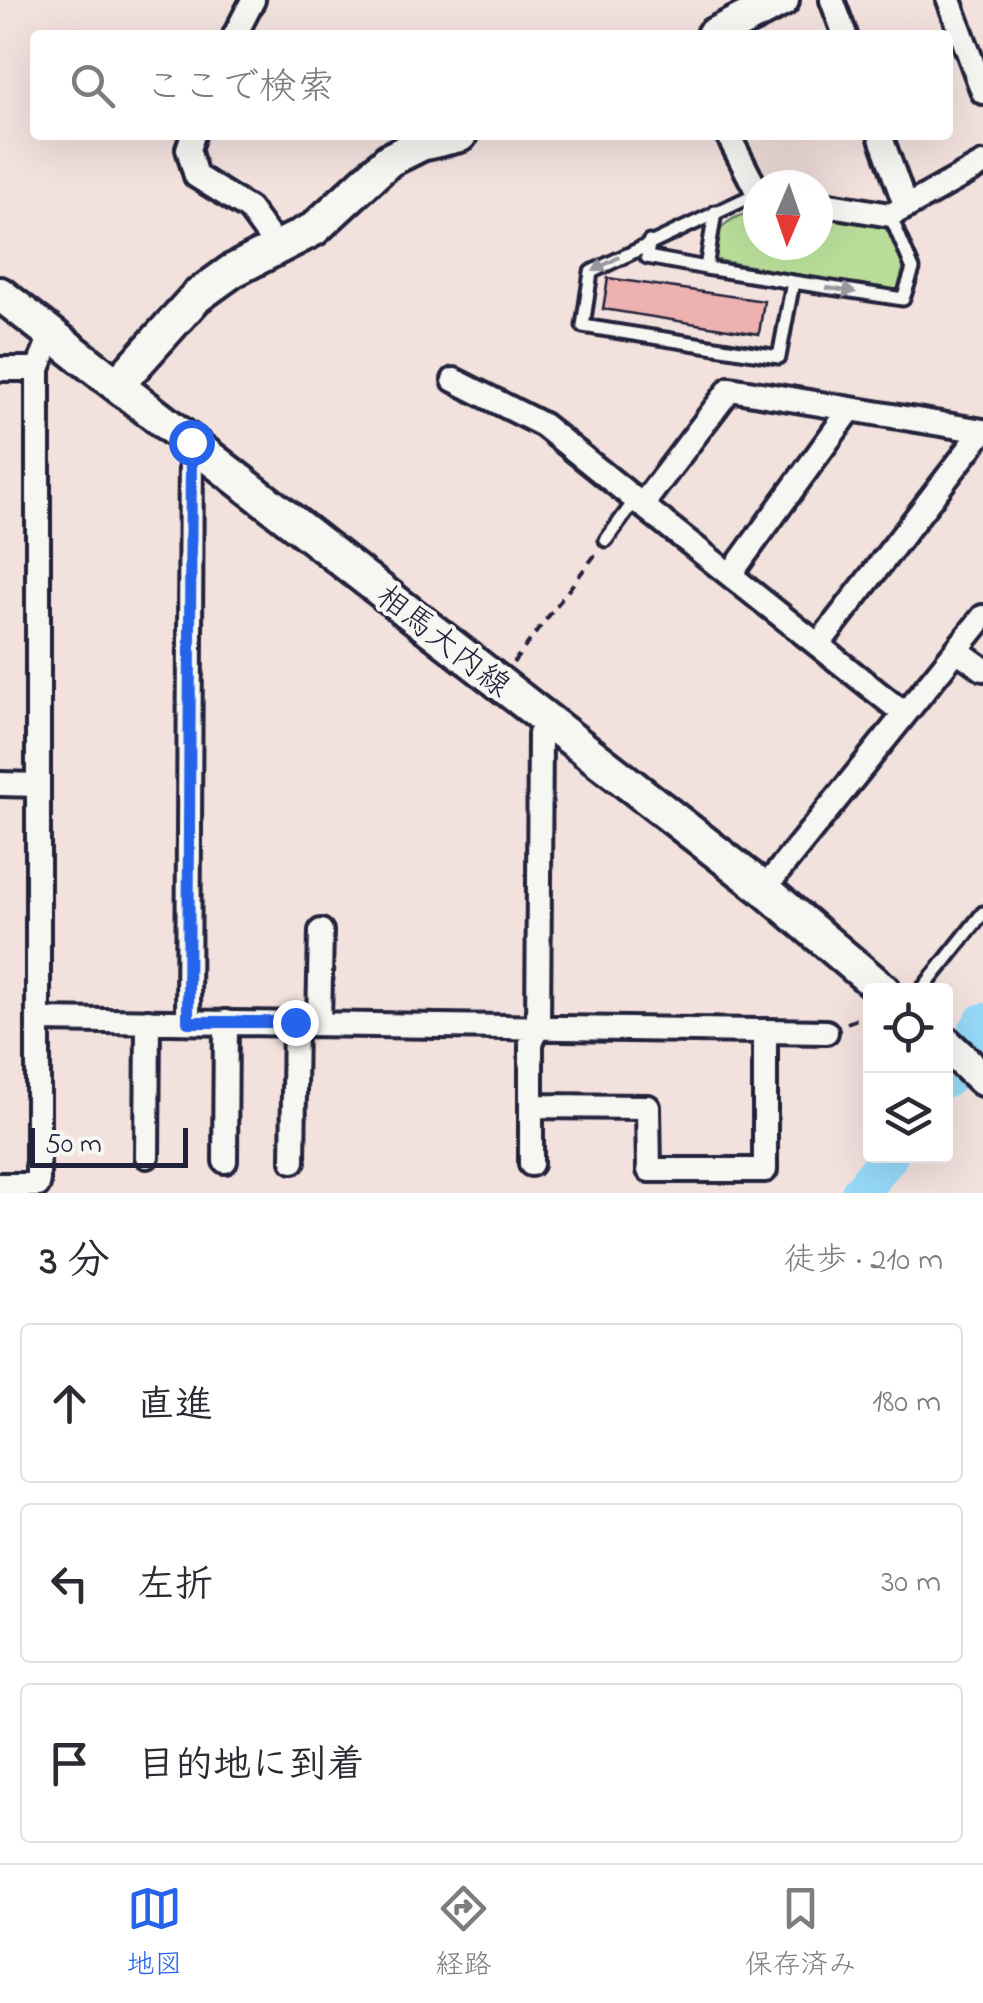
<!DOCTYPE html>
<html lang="ja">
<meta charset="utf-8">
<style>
:root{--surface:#fff;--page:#f2f2f3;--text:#2b2b33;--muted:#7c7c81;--line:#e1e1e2;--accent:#2563eb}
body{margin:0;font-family:"Indie Flower","Klee One",sans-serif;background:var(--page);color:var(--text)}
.controls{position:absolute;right:30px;bottom:30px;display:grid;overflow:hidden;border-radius:10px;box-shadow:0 10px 40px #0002}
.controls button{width:90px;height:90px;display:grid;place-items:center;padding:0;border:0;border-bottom:2px solid var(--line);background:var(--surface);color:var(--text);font:50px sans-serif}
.compass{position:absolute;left:743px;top:170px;width:90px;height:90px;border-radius:50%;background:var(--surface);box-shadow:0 10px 40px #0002;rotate:182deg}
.scale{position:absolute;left:30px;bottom:25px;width:158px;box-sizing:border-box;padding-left:10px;border:5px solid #22223b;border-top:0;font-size:28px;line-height:35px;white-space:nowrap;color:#22223b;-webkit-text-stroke:8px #f6f6f2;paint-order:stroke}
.stop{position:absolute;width:30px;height:30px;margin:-22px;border:8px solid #2563eb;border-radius:50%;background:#fff}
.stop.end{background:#2563eb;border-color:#fff;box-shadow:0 2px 10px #0008}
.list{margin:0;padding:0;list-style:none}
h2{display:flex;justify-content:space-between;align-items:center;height:130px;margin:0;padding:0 40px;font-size:42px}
h2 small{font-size:32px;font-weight:400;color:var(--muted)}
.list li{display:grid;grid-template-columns:65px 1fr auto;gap:30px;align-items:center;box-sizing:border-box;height:160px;margin:0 20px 20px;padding:0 20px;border:2px solid var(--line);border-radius:10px}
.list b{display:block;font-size:38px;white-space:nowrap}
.list em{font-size:32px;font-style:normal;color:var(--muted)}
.icon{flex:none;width:55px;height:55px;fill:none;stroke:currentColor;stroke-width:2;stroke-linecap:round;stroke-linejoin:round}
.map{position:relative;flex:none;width:983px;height:1193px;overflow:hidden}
.search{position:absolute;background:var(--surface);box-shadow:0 10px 40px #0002;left:30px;right:30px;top:30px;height:110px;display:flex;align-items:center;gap:25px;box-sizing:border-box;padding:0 35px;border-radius:10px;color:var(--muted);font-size:38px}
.sheet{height:670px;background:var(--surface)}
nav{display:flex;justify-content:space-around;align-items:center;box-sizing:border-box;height:140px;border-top:2px solid var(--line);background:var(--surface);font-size:28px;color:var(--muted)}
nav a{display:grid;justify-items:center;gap:5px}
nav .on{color:var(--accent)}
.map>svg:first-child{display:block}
.green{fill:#b8dd98;stroke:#6d806a;stroke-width:2.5}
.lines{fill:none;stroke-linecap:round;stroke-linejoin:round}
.river{stroke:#96d9f8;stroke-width:38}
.building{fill:#edb1af;stroke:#22223b;stroke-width:2.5}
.lane-casing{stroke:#22223b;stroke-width:19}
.street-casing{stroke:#22223b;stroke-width:30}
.secondary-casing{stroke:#22223b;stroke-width:40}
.path{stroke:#22223b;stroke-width:4;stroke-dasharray:10 8;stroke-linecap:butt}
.lane{stroke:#f6f6f2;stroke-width:11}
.street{stroke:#f6f6f2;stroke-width:22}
.secondary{stroke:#f6f6f2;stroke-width:32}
.oneway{fill:#9797a0}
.route{stroke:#2563eb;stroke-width:12}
.labels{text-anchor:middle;stroke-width:8;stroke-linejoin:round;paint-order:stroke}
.street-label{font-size:32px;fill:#22223b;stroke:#f6f6f2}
</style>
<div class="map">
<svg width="983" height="1193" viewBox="0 0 983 1193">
<rect width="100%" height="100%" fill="#f3e1de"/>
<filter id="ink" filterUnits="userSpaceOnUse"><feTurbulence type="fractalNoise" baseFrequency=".01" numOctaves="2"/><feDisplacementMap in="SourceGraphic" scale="20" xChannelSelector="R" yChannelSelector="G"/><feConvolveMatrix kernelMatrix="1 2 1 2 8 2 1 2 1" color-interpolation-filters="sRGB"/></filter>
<g filter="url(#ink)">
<path class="green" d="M758,209V245H818V213L883,223L905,262L898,288L890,292L716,260C709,226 730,219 758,209Z"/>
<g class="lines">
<path class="river" d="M946,1079L983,1022
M860,1193L889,1156"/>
</g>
<path class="building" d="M608,278L764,301L759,334L603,309Z"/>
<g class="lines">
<g class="lane-casing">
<path id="lane" d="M758,193L591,272L583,326L779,357L793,282L903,299L913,269L890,215
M715,212L706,268L793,282
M649,242L647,257L706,268
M606,540L636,499
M921,991L983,913"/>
</g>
<g class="street-casing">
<path id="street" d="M832,0L845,35
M949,0L983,92
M235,35L253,0
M193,135L188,149L196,176L249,209L279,250
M728,135L758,193
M880,135L906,207L983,164
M818,203L890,215L906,207
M0,369H38
M454,380L543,425L642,505
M730,575L850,410
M818,645L983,431
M957,650L983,669
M902,712L642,505L730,389L983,431
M0,784L38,785
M764,889L983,617
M40,1020L826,1032
M188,1022L191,442
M319,1022L321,931
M531,1106L648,1107L649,1170H765V1031
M147,1156L148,1021
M225,1161L226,1022
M293,1161L295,1022
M531,1164V1043L538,1028L540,734L548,722
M0,1185H38V369L52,332"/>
</g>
<g class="secondary-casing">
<path id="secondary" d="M713,35L782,0
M0,294L764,889L884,991
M117,385L196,297L232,271L314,229L389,160L421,144L460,135
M946,1044L983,1079"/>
</g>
<path class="path" d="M513,663L598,551
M847,1023L870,1014"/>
<use href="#lane" class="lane"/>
<use href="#street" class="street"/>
<use href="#secondary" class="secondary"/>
</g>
<defs><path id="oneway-solid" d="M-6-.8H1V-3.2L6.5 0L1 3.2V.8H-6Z" transform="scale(2.5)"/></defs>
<g class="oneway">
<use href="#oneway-solid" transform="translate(606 264) rotate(152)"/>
<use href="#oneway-solid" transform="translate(841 290) rotate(9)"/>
</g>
</g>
<g class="lines" filter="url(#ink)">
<path class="route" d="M191,442L188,1022H295"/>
</g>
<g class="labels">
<g class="street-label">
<text transform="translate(444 640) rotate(38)" y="11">相馬大内線</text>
</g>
</g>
</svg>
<div class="controls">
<button><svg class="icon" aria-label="locate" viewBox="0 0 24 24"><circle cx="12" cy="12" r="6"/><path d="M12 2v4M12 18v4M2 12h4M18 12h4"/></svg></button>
<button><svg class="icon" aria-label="layers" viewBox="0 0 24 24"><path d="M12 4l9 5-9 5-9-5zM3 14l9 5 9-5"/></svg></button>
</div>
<svg class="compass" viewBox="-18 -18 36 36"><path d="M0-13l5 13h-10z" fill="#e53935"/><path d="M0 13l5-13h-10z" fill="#7c7c81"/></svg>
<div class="scale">50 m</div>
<div class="stop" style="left:191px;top:442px"></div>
<div class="stop end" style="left:295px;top:1022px"></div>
<div class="search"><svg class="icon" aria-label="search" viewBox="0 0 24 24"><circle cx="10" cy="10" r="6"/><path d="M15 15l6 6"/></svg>ここで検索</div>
</div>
<section class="sheet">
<h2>3 分<small>徒歩 · 210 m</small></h2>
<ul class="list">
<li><svg class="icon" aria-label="ahead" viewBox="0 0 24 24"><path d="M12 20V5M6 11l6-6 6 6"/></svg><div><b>直進</b></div><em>180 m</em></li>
<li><svg class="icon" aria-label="left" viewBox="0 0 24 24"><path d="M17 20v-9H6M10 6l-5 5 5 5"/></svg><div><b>左折</b></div><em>30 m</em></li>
<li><svg class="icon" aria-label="arrive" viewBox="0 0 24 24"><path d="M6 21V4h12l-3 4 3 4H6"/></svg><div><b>目的地に到着</b></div></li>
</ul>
</section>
<nav>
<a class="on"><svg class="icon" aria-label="map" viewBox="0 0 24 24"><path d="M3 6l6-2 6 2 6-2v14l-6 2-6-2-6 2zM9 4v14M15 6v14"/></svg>地図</a>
<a><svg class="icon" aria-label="directions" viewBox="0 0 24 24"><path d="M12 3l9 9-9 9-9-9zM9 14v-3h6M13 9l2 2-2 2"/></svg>経路</a>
<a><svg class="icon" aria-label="saved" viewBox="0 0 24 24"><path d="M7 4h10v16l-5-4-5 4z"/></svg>保存済み</a>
</nav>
